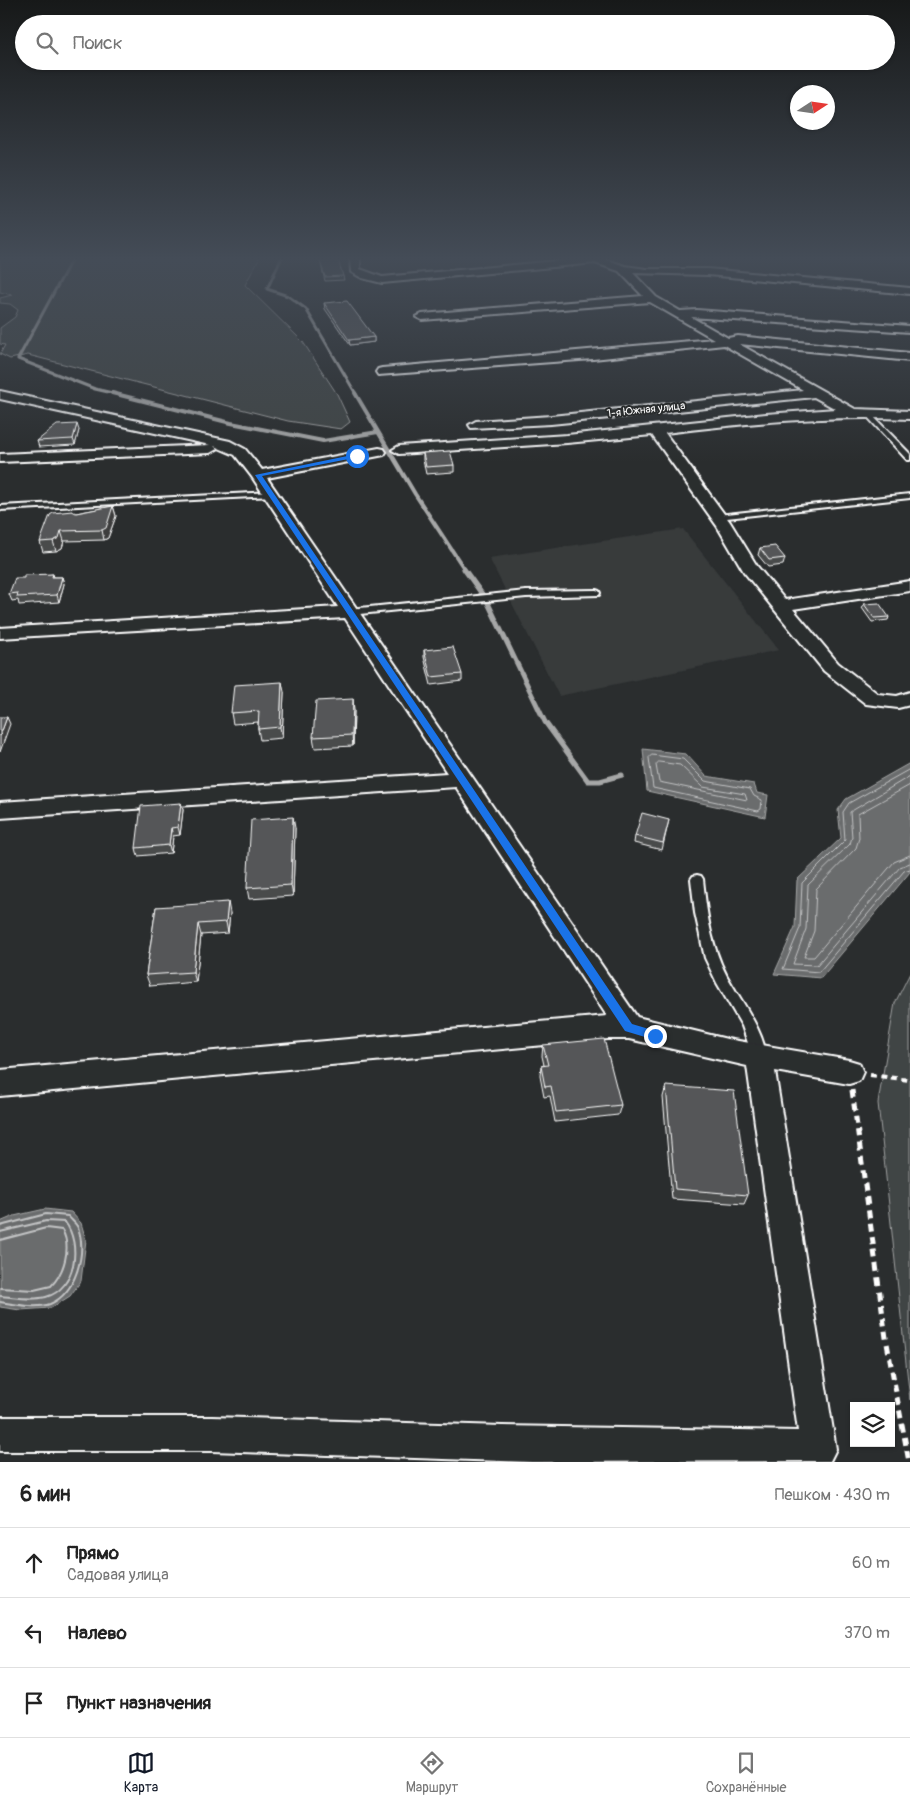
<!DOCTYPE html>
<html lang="ru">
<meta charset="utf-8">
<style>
:root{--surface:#fff;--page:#f2f2f2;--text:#222;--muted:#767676;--line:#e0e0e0;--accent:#111827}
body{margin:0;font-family:Pangolin,sans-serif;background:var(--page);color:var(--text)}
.controls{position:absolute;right:15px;bottom:15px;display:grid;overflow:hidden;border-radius:0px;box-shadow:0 1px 4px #0004}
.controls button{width:45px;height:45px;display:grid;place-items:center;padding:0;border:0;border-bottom:1px solid var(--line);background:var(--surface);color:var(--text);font:25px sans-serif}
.compass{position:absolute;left:790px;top:85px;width:45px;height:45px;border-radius:50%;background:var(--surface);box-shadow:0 1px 4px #0004;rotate:78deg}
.stop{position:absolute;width:15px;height:15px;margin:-11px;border:4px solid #1a73e8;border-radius:50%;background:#fff}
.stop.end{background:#1a73e8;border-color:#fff;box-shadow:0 1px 5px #0008}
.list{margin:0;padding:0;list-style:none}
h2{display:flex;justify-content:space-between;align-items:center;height:65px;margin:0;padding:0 20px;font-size:21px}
h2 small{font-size:16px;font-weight:400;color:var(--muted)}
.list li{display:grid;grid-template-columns:32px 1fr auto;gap:15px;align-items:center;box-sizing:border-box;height:70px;padding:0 20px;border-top:1px solid var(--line)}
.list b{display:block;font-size:19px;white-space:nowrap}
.list p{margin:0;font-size:16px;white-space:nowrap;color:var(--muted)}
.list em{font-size:16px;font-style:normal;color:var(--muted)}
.icon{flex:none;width:28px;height:28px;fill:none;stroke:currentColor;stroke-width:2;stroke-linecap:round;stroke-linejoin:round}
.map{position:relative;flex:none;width:910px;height:1462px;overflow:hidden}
.search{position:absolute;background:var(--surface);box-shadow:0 1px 4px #0004;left:15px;right:15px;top:15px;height:55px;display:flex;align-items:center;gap:12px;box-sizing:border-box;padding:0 18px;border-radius:28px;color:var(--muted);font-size:19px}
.sheet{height:275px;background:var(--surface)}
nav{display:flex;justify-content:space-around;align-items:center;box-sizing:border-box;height:70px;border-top:1px solid var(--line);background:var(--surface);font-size:14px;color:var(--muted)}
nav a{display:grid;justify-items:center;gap:2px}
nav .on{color:var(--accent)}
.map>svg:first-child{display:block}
.built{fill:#373a3b}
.green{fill:#414445;stroke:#a0a2a2}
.water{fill:#6a6c6d;stroke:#a6a7a7}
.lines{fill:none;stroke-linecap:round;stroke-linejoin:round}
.shore-far1{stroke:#c3c4c5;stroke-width:1}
.shore{stroke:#c3c4c5;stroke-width:2}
.stream-far2{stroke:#a6a7a7;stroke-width:3}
.stream-far1{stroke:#a6a7a7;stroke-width:4}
.stream{stroke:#a6a7a7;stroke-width:5}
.service-casing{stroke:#fff;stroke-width:4}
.minor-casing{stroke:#fff;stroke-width:4}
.path-far1{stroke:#fff;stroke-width:4;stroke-dasharray:6 4.5;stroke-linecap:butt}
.path{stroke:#fff;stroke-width:5;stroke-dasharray:8 5.5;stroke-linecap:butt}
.service{fill:#2a2d2e;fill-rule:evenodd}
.minor{fill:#2a2d2e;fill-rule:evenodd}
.wall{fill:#494b4c;stroke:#fff}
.shaded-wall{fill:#3c3d3e;stroke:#fff}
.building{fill:#555758;stroke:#fff}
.route{fill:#1a73e8}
.labels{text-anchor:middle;stroke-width:4;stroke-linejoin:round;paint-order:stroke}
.far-street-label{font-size:11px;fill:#fff;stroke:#2a2d2e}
</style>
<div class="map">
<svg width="910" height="1462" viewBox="0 0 910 1462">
<rect width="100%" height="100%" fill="#2a2d2e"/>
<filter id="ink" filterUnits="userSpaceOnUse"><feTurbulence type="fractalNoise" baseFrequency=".02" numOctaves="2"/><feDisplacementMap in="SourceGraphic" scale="10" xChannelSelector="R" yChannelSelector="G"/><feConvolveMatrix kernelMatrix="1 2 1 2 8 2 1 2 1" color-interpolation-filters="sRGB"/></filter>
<g filter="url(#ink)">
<path class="built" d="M683,529L779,650L559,696L489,558Z"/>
<path class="green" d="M0,257H260L245,285L303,342L337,394L350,422L341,429L288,421L28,355L10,359L0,354L5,345L0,344V328L15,317L18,310L10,304L0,303V298L12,295L0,292Z
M910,973V1400L878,1103L895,1003Z"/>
<path class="water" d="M643,749L686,754L706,776L754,784L757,793L768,795L765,817L647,791Z
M910,763V872L821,978L774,974L795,927L797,880L841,838L838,810L846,799Z
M45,1209L71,1212L81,1223L86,1240L81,1281L70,1296L51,1308L20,1310L0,1307V1222L14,1216Z"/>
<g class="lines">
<path class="shore-far1" d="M652,755L683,759L705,781L750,789L754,796L762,800L761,809L758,811L653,788L649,758Z
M659,762L680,765L703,787L745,794L747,800L659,782L656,765Z
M910,769L849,803L843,812L845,840L802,883L800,928L783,969L819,972L904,871L910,869
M910,776L850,812L852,837L850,844L808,885L806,929L793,964L817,965L900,867L910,863
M910,785L858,814L859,838L856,848L816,889L814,931L804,957H814L894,862L910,855"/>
<path class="shore" d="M0,1226L46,1214L68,1216C71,1220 76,1223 78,1228C87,1253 76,1293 50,1304C36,1309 14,1304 0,1302
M0,1232L46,1221L65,1222C82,1244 76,1289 46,1297C31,1301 15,1297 0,1296
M0,1240L46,1228L62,1230C72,1247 64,1273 51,1286L34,1290L0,1288"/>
<path class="stream-far2" d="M73,257L18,359L95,389L117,394
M282,257L267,289L288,296L306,309L356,394"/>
<path class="stream-far1" d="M112,393L231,423L323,441L378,432
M355,393L415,494L465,570"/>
<path class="stream" d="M464,569L487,601L545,722L588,781H600L622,775"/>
<g class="service-casing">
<path id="service" d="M864,411H868L910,454V460H907L864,413Z
M271,492H274V496L0,510V506Z
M910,494V498L718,519L714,517L718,515Z
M596,590L599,591L600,593L599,595L526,597L350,615L346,612L350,609L526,591Z
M697,875L701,876L703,879C707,918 712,954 734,988C743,1003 771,1044 764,1060L759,1062L754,1060L742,1026L717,983L705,958L695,913L691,879L693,876Z"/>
</g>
<g class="minor-casing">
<path id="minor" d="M350,257H360V269L382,277L599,257L625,266L647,269H708L910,288V294L708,275L633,273L656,297L680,311L697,310L910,326V332L691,317L728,338L738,336L910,353V361L739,344L855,409L910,411V419C827,415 747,423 665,433L730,522L757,566L785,600L910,581V591L793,609L838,663L878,694L897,696L910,692V705L898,708L866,704L824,671L744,572L717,526L652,435L567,443L399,454L392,450L399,446L567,435L766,414L836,409L814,397L551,424L471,428L469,425L476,421L551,416L803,390L724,345L593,359L378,375L376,372L378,369L382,368L714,339L650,302L422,320L416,317L422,314L643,296L619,271L595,263L382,283L362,278L351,272Z
M0,391L230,441L245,449L262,470L379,448L384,449L386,452L384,455L379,456L267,478L637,1017L727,1039L849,1060L859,1063L863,1072L859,1081L849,1084L775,1071L836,1449L830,1461L532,1462L212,1451H0V1417H212L502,1426L798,1431L747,1066L629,1039H608L0,1096V1070L607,1016L456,787L0,818V802L447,773L345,618L0,638V628L338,607L252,477L235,455L214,446L217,449L210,453L0,462V454L210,445L0,399Z"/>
</g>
<path class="path-far1" d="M870,1075L910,1080"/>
<path class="path" d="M852,1090L886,1338L909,1462"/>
<use href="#service" class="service"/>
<use href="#minor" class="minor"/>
</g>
<path class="wall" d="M320,261L343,276L344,280L325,281Z
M324,303L374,337V342L350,345L325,309Z
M79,430L75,445L39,447L37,441Z
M423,453L454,465V472L426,474L423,460Z
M113,506L116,516L108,538L104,540L64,541L62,548L56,551L43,552L40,542L76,513Z
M760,548L785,558L783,565L768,567L758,555Z
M53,574L54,577H62L64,584L59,602L19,605L18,600L12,601L9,594L24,578Z
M864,604L889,617L888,620L872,622L862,608Z
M424,650L462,674V681L431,685L424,657Z
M284,692L282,738L260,740L258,729V722L233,724L231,713Z
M354,710L353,746L315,748L313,737Z
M181,803L183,810L180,835L173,836L171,853L138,856L136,848Z
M669,820L662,850L634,843L635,836Z
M295,828L293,896L249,899L247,888Z
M156,907L230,913L228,933L201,935L196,982L150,986L146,975Z
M543,1045L621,1105L618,1115L555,1122L550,1096L544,1097L540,1076L541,1066L544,1065L542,1056Z
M666,1086L748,1195L744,1204L672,1199L663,1097Z"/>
<path class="shaded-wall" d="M374,337V342L350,345L349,340Z
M77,424L79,430L75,445L73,439Z
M113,506L116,516L108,538L104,540L102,530Z
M61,531L64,541L62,548L56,551L53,541Z
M62,577L64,584L59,602L57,595Z
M282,682L284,692L282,738L280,727Z
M353,699L354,710L353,746L352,735Z
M7,717L10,724L0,752V736Z
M181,803L183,810L180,835L178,827Z
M293,817L295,828L293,896L291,885Z
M171,828L173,836L171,853L169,845Z
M228,902L230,913L228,933L226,922Z
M198,924L201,935L196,982L193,972Z"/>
<path class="building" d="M338,260L343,276L325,277L320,261Z
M347,301L374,337L349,340L324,303Z
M77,424L73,439L37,441L57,425Z
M450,451L454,465L426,467L423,453Z
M113,506L106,528L102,530L61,531L59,538L53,541L40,542L50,515L53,513L72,511L76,513Z
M775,546L785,558L769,560L760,548Z
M53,574L52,577H62L57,595L17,597L18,593L9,594L15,578H24V575Z
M879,603L889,617L874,618L864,604Z
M453,647L462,674L431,677L424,650Z
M282,682L280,727L258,729L259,711L231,713L234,685Z
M353,699L352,735L313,737L316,701Z
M0,717H7L0,736Z
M181,803L178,827L171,828L169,845L136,848L141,806Z
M642,813L669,820L663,843L635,836Z
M293,817L291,885L247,888L251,820Z
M228,902L226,922L198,924L193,972L146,975L156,907Z
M604,1039L621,1105L556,1112L551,1086L545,1087L541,1066L548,1065L543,1045Z
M666,1086L734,1091L748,1195L675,1189Z"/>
</g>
<linearGradient id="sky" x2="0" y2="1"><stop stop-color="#171919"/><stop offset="0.56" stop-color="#444c57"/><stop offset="1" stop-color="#444c57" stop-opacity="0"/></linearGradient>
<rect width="910" height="462" fill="url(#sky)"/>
<path class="route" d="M357,454L359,457L262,476L632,1024L659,1032V1039L655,1040L625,1031L255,475Z"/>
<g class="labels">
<g class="far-street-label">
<text transform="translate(646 409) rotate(-6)" y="4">1-я Южная улица</text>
</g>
</g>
</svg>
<div class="controls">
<button><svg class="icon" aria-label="layers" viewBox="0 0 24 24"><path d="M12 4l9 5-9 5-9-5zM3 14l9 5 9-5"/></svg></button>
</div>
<svg class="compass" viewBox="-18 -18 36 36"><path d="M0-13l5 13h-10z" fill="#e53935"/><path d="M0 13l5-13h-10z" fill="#767676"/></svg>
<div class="stop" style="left:357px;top:456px"></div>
<div class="stop end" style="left:655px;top:1036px"></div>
<div class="search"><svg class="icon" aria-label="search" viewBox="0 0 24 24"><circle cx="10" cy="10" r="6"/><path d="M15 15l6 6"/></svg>Поиск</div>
</div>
<section class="sheet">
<h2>6 мин<small>Пешком · 430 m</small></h2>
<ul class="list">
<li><svg class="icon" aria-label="ahead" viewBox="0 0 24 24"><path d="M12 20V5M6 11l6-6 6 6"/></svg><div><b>Прямо</b><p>Садовая улица</p></div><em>60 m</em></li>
<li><svg class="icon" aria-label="left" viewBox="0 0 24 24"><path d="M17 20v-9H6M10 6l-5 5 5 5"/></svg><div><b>Налево</b></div><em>370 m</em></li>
<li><svg class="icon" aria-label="arrive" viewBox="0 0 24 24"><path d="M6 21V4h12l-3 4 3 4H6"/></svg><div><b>Пункт назначения</b></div></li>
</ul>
</section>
<nav>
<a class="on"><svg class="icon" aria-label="map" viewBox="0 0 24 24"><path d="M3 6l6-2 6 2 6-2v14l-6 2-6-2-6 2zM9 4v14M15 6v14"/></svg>Карта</a>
<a><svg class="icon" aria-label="directions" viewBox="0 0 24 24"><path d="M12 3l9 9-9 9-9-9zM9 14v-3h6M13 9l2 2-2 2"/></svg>Маршрут</a>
<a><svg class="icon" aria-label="saved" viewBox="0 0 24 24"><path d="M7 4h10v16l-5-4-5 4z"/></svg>Сохранённые</a>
</nav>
